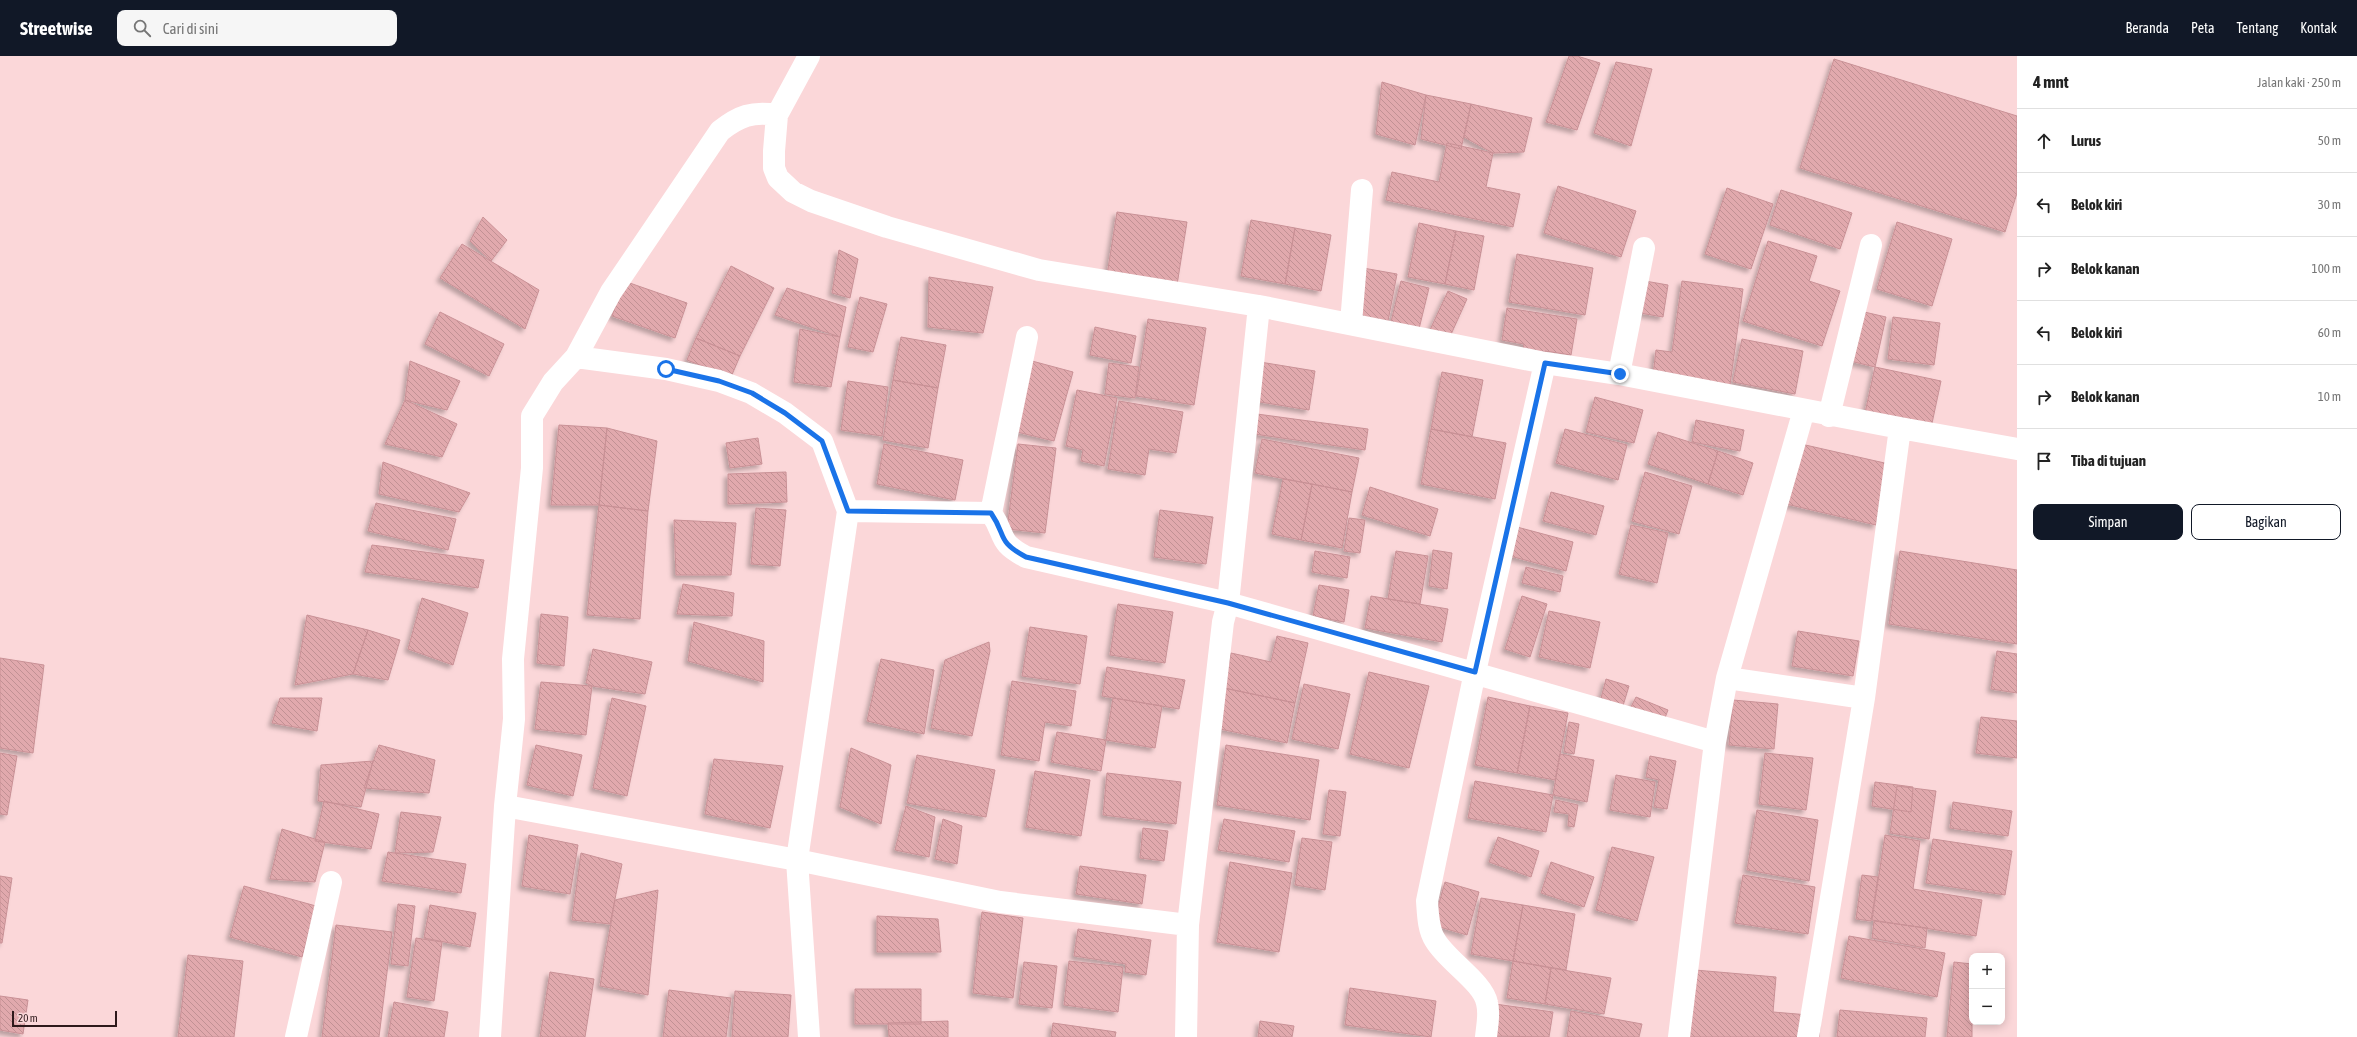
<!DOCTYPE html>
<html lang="id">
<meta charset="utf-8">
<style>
:root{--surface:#fff;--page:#f6f6f6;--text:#222;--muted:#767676;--line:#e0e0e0;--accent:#111827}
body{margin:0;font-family:"Asap Condensed",sans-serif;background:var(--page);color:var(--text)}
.controls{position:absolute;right:12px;bottom:12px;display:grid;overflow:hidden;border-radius:8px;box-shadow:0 2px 10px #0003}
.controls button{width:36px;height:36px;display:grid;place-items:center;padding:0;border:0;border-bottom:1px solid var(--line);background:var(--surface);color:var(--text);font:20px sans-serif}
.scale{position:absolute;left:12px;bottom:10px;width:105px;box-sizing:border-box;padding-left:4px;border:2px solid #2e191b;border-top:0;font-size:11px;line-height:14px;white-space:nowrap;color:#2e191b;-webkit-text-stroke:3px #fbd7d9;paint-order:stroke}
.stop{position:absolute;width:12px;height:12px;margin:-9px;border:3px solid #1a73e8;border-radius:50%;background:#fff}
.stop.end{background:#1a73e8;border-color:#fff;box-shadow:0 1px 4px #0008}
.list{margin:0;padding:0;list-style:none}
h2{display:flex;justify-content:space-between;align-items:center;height:52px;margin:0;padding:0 16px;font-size:17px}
h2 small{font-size:13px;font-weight:400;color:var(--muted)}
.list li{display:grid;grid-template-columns:26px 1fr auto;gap:12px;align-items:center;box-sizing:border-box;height:64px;padding:0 16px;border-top:1px solid var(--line)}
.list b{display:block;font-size:15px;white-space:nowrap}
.list em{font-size:13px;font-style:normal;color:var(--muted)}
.actions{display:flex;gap:8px;padding:12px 16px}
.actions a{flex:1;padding:9px 0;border:1px solid var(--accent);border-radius:8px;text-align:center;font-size:14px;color:var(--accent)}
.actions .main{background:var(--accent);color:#fff}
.icon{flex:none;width:22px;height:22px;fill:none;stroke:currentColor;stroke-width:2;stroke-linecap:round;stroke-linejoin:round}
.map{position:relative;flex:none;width:2017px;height:981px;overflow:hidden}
header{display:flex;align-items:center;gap:24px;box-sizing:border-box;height:56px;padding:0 20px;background:var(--accent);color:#fff}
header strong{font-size:19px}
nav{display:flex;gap:22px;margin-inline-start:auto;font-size:14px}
.search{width:280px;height:36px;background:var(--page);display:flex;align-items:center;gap:10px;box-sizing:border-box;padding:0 14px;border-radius:8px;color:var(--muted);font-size:15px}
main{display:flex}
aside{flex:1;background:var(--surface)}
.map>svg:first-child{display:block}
.building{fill:url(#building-back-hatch);stroke:#c99196;filter:url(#shadow)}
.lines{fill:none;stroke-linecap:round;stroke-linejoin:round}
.street{stroke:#fff;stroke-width:22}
.route{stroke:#1a73e8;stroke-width:5}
</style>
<header>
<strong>Streetwise</strong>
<div class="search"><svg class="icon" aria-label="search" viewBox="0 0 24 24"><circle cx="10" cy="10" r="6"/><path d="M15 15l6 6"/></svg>Cari di sini</div>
<nav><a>Beranda</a><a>Peta</a><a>Tentang</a><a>Kontak</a></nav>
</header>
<main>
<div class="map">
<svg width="2017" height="981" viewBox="0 0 2017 981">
<defs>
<pattern id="building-back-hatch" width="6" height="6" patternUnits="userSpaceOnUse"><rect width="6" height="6" fill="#e1a9ad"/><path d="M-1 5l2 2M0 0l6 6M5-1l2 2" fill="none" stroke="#c19194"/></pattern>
<filter id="shadow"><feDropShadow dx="-3.5" dy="3.5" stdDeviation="2" flood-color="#0004"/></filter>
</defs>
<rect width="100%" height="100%" fill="#fbd7d9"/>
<path class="building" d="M1569,0H1577L1600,7L1577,74L1546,66Z
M1834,3L2017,60V137L2005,176L1800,112Z
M1616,6L1652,13L1631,90L1594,77Z
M1382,26L1426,39L1415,89L1376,78Z
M1426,39L1471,48L1461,93L1421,83Z
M1471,48L1532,62L1524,96L1493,97L1464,81Z
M1447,87L1493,97L1486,131L1520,138L1513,171L1386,144L1392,116L1439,126Z
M1558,130L1636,155L1621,201L1544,177Z
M1727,132L1773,148L1751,213L1705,198Z
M1781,134L1852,157L1840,193L1770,169Z
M1117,156L1187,166L1177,229L1107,219Z
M483,161L507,184L491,205L470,185Z
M1251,164L1295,172L1285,228L1241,220Z
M1897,166L1952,183L1932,250L1877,233Z
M1419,167L1456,175L1445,228L1408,221Z
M1295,172L1331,179L1321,235L1285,228Z
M1456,175L1484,180L1474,234L1445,228Z
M1768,185L1817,200L1809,225L1840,235L1822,290L1743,265Z
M462,188L539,234L525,273L440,222Z
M839,194L858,203L850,242L832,237Z
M1517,198L1593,212L1585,259L1509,246Z
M731,210L774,232L740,300L696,282Z
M1363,212L1397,218L1387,270L1353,263Z
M929,221L993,231L983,277L928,271Z
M624,225L687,247L675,282L612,260Z
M1401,225L1429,232L1418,277L1390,270Z
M1645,225L1668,229L1663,261L1640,257Z
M1682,225L1743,233L1730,329L1653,319L1656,294L1672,296Z
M787,232L846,251L840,281L775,259Z
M1448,235L1467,243L1448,285L1429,276Z
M860,241L887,248L873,296L848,291Z
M1507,252L1577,263L1571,299L1545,295L1544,303L1522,299L1524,288L1502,284Z
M1860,255L1886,261L1875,311L1850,305Z
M440,256L504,288L489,320L425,288Z
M1893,261L1940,267L1934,309L1888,303Z
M1148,263L1206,272L1194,349L1136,340Z
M1095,271L1136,280L1131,307L1090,299Z
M800,273L840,281L831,331L794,326Z
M901,281L946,289L938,332L893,324Z
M696,282L740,300L731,321L687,304Z
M1742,283L1803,295L1795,338L1733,326Z
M410,305L460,325L447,354L405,344Z
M1032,305L1073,316L1054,385L1013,375Z
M1260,306L1315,315L1309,354L1254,345Z
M1109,307L1139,311L1135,342L1105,338Z
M1875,311L1941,325L1931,372L1865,357Z
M1442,316L1483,324L1472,381L1431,373Z
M893,324L938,332L928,392L883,384Z
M848,325L888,331L882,380L841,374Z
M1077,334L1117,342L1104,410L1081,405L1083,394L1066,390Z
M1595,341L1643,354L1634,387L1586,376Z
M405,344L457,368L442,401L385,388Z
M1119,345L1183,356L1176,397L1149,393L1145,419L1108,413Z
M1257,358L1368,373L1365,394L1254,378Z
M1696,364L1744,374L1740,395L1692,386Z
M559,369L607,372L599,449H551Z
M607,372L657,385L648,455L599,449Z
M1431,373L1506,387L1495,443L1421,428Z
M1565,373L1627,389L1618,424L1556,407Z
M1658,376L1718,395L1708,428L1648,408Z
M758,382L762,408L730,412L726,387Z
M1262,383L1359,402L1352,436L1255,417Z
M884,388L963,404L955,444L877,428Z
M1018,388L1056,392L1045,477L1007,473Z
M1801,388L1889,408L1876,469L1786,448Z
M1718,395L1753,407L1743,439L1708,428Z
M383,406L470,437L459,456L379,438Z
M786,416L787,446L728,448V418Z
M1645,416L1692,430L1679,478L1632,465Z
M1283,423L1312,428L1301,484L1272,478Z
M1312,428L1352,436L1342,492L1301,484Z
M1370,431L1438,453L1430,480L1362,459Z
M1551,436L1604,450L1596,479L1543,465Z
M376,447L456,463L448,494L368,475Z
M599,449L648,455L640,563L587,559Z
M756,452L786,454L780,510L751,508Z
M1160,454L1213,461L1206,508L1154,501Z
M1349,462L1365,464L1360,497L1344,495Z
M674,464L736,467L731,519H676Z
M1631,469L1668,477L1657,527L1619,518Z
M1517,471L1573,486L1566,515L1510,500Z
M372,489L484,504L478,532L365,516Z
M1433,494L1452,497L1447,533L1429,530Z
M1315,495L1350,501L1347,522L1312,516Z
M1396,495L1428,500L1420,548L1388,543Z
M1900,495L2017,514V588L1889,568Z
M1526,511L1563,520L1560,536L1522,527Z
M683,528L734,537L732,560L677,558Z
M1319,529L1349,534L1344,566L1313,560Z
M1371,540L1448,553L1442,586L1365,572Z
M1522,540L1547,548L1530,601L1505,593Z
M422,542L468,557L453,609L408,593Z
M1118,548L1173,556L1165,607L1110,599Z
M1549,555L1600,566L1590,612L1539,601Z
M541,558L568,561L564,610L537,607Z
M307,559L368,574L353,618L295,629Z
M694,566L764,585L763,626L688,605Z
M1030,571L1087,580L1080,628L1022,620Z
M368,574L400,584L388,624L353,618Z
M1798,575L1859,585L1853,620L1792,610Z
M1277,580L1308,587L1295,647L1224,632L1231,597L1271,606Z
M989,586L990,595L972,680L931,672L945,604Z
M593,593L652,606L645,638L592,630L586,627Z
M1997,595L2017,598V637L1991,633Z
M0,602L44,609L33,697L0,692Z
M881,603L934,614L924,678L867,665Z
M1107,611L1185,624L1179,653L1102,640Z
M1369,616L1429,630L1409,712L1350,698Z
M1606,623L1629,630L1622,653L1600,646Z
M1012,625L1076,635L1071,670L1045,666L1039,705L1001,699Z
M541,626L592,630L586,679L535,673Z
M1304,628L1350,638L1338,693L1292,683Z
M1224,632L1295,647L1287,687L1215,672Z
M1488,641L1530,650L1517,717L1475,709Z
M1636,641L1668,654L1663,667L1630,653Z
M280,642H322L317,675L272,667Z
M612,642L646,650L627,740L593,732Z
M1113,642L1162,650L1155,692L1106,684Z
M1733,644L1778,648L1774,693L1729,689Z
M1530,650L1568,657L1555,724L1517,717Z
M1981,661L2017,665V702L1976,697Z
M1569,666L1579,668L1574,698L1564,696Z
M1057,676L1106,684L1101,715L1051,706Z
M379,689L435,704L429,737L364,732Z
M536,689L582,699L573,740L527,729Z
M1226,689L1319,704L1310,764L1217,749Z
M851,692L891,709L881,768L840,751Z
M0,697L17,700L7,759L0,758Z
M1765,697L1813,702L1806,754L1759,748Z
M1560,698L1594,704L1587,746L1553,739Z
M917,699L995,714L986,761L907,747Z
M1650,700L1676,705L1667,753L1654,751L1659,724L1646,721Z
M714,703L783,710L770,772L705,758Z
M373,705L361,751L318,745L321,709Z
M1035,715L1090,724L1081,780L1026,771Z
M1107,717L1181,726L1176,768L1103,759Z
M1616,719L1655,726L1650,761L1610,754Z
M1475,725L1553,739L1546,776L1468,762Z
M1875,726L1913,731L1911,756L1872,750Z
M1897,730L1936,735L1929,783L1890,777Z
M1329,734L1346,736L1340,780L1323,778Z
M1556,744L1578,749L1574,771L1568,770L1569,758L1554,756Z
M324,745L379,758L371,793L315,785Z
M1953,746L2012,755L2008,780L1950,772Z
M906,750L935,761L929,801L895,794Z
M1757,754L1818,764L1809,825L1747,814Z
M401,756L441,761L433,796L395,797Z
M943,763L962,770L957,808L935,803Z
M1224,763L1295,775L1289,806L1218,794Z
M1143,772L1168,775L1164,805L1140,802Z
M282,773L325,786L315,826L270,823Z
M529,779L578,789L570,838L522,830Z
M1885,779L1920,785L1913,833L1982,844L1976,880L1872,864Z
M1498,781L1539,795L1531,821L1489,806Z
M1302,782L1332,786L1325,834L1295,829Z
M1933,783L2012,795L2005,839L1926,827Z
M1612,791L1654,801L1637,865L1596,854Z
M388,796L466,808L461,837L382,825Z
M581,797L622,808L610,868L572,864Z
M1230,806L1292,817L1279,896L1217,886Z
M1551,806L1594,821L1584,851L1541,837Z
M1080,810L1146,819L1142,848L1076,838Z
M1743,819L1815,831L1808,878L1735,867Z
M1862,819L1878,821L1871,865L1856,863Z
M0,820L12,822L2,887H0Z
M1445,826L1479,836L1467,879L1433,869Z
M244,830L316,850L302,901L230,881Z
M658,834L648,939L600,930L615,844Z
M1481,842L1523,849L1513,905L1471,898Z
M398,848L415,850L408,910L391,908Z
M430,849L476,857L470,891L424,882Z
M1523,849L1575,858L1566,914L1513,905Z
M982,856L1023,862L1013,942L973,937Z
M877,860L938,863L941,896H877Z
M1874,865L1927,872L1925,892L1872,882Z
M336,869L392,876L379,981H322Z
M1078,873L1151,884L1146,919L1125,916L1126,908L1074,900Z
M1849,880L1945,897L1937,941L1841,922Z
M416,882L442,886L434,945L407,941Z
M188,899L243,905L234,981H178Z
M1069,905L1123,911L1118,956L1064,949Z
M1513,905L1551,912L1545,948L1507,942Z
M1024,906L1057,910L1052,952L1019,948Z
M1954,906L1972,908V981H1947Z
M1551,912L1611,922L1604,958L1545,948Z
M1695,914L1776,921L1773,956L1821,960L1819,981H1689Z
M550,916L594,923L585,981H540Z
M1350,932L1436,945L1431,981L1345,969Z
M855,933H921V968H855Z
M669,934L731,942L726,981H663Z
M735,935L791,939L788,981H732Z
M0,940L28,944L23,978L0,974Z
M394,946L448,956L444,981H388Z
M1495,948L1553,956L1549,981L1490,980Z
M1840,954L1927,962L1925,981H1837Z
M1571,955L1642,968L1639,981H1567Z
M948,965V981H889L888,967Z
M1260,965L1294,970L1292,981H1258Z
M1053,967L1116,976L1115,981H1051Z"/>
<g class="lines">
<path class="street" d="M809,0L777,59L774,95V112L778,122L793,136L811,145L887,171L1039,214L1259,250L1545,307L1619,318L1900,372L1864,642L1808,981
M1351,267L1362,134
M576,301L611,236L720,75C739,60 752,55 777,59
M1619,318L1644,192
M1829,360L1871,189
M1900,372L2017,393
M848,455L991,457C1007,480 996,485 1026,501L1228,547L1715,686
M991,457L1027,281
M1727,622L1864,642
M505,750L797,804L1000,846L1188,869
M296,981L331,826
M490,981L505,750L514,663L513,603L532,412V360L553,326L576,301L666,313L719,325L751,337L785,357L822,385L848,455L797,804L809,981
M1186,981L1188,869L1223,566L1228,547L1259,250
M1486,981C1487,970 1490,958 1487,947C1483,926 1447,905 1435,884C1428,873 1428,858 1427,845L1475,616L1545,307
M1679,981L1715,686L1727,622L1804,354"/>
</g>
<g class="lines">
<path class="route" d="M666,313L719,325L752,337L785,357L822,385L848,455L991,457C1007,480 996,485 1026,501L1228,547L1475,616L1545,307L1620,318"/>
</g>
</svg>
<div class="controls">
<button>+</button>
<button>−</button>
</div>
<div class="scale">20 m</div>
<div class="stop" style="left:666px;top:313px"></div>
<div class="stop end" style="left:1620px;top:318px"></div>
</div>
<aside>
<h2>4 mnt<small>Jalan kaki · 250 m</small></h2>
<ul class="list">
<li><svg class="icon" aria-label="ahead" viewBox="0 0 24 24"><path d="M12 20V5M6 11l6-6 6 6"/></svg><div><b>Lurus</b></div><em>50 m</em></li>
<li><svg class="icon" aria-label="left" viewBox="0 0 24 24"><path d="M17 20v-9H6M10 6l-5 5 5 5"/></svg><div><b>Belok kiri</b></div><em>30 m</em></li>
<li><svg class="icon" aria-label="right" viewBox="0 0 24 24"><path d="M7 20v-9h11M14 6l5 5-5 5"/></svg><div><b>Belok kanan</b></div><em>100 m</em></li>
<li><svg class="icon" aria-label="left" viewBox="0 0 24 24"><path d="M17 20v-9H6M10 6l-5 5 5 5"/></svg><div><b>Belok kiri</b></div><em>60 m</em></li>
<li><svg class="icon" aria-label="right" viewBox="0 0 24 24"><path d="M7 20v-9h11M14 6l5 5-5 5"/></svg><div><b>Belok kanan</b></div><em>10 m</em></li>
<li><svg class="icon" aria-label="arrive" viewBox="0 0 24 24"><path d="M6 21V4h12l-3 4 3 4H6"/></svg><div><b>Tiba di tujuan</b></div></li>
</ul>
<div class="actions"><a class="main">Simpan</a><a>Bagikan</a></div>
</aside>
</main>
